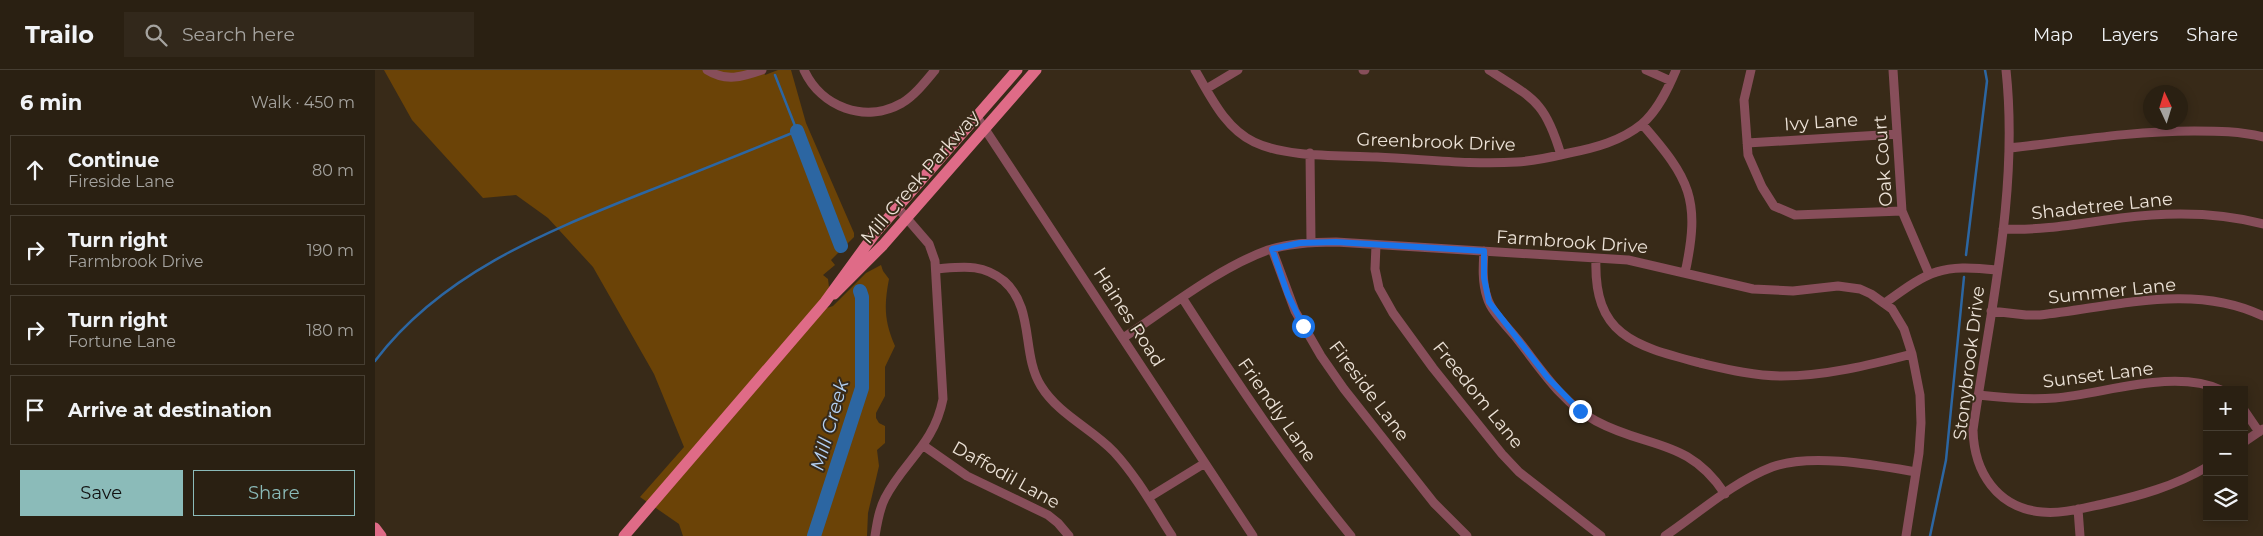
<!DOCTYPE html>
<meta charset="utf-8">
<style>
:root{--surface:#2a2012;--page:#32281b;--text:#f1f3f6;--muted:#a5a39f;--line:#463e32;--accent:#8bbbb9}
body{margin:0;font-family:Montserrat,sans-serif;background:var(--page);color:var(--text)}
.controls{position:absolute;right:15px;bottom:15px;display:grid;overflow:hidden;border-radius:0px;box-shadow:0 2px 12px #0003}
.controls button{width:45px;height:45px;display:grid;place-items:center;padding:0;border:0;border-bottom:1px solid var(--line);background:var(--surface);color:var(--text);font:25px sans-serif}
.compass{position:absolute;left:1768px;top:15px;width:45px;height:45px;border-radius:50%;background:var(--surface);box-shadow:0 2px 12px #0003;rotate:356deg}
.stop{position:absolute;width:15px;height:15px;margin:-11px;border:4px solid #1a73e8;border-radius:50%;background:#fff}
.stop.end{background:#1a73e8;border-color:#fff;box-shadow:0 1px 5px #0008}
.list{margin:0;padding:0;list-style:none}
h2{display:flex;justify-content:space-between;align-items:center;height:65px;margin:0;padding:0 20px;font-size:21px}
h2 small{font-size:16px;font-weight:400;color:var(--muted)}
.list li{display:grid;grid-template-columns:32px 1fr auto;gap:15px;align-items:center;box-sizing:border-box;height:70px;margin:0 10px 10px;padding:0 10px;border:1px solid var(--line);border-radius:0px}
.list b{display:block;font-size:19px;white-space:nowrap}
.list p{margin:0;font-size:16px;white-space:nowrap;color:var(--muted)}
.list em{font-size:16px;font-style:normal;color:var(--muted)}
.actions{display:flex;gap:10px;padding:15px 20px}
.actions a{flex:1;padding:11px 0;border:1px solid var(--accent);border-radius:0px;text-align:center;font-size:18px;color:var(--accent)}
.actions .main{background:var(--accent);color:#111}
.icon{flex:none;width:28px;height:28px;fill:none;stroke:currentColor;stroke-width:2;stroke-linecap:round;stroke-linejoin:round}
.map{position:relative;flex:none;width:1888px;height:466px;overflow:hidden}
header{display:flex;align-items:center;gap:30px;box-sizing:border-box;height:70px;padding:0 25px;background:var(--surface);border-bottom:1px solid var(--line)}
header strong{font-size:24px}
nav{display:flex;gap:28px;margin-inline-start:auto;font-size:18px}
.search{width:350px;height:45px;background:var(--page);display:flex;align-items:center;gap:12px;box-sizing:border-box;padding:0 18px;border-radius:0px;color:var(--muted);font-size:19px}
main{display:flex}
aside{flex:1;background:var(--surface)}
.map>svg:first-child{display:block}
.green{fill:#6b4307}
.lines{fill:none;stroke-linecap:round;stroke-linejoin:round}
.stream{stroke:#2c66a2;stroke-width:2.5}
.river{stroke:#2c66a2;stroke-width:14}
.minor{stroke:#874e5a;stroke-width:9}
.major{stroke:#df6b87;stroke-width:11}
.route{stroke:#1a73e8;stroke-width:6}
.labels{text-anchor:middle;stroke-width:4;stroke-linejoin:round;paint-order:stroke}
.street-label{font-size:18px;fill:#ece2d7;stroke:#382a18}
.water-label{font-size:19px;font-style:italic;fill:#b3d0f3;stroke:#382a18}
</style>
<header>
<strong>Trailo</strong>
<div class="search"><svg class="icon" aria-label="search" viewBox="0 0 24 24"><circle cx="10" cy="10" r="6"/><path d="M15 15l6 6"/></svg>Search here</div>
<nav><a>Map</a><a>Layers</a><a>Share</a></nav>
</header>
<main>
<aside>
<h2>6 min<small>Walk · 450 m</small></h2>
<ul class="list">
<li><svg class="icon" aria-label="ahead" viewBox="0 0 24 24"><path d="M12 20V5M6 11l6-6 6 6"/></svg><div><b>Continue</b><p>Fireside Lane</p></div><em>80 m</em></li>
<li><svg class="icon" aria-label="right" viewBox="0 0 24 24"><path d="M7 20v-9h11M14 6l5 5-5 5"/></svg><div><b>Turn right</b><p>Farmbrook Drive</p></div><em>190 m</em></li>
<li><svg class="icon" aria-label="right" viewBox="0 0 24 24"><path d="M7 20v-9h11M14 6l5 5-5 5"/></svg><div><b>Turn right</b><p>Fortune Lane</p></div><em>180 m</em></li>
<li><svg class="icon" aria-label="arrive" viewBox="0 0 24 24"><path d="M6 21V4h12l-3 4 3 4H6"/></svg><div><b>Arrive at destination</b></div></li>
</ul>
<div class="actions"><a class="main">Save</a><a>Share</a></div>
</aside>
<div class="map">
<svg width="1888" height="466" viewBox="0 0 1888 466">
<rect width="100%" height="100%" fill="#382a18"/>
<path class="green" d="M9,0H388L390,5L403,0H416L431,53L479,163V167L456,190L460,195L448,205L453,209L454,217L446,240L458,236L491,203L506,195L508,201L514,209C509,235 509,251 520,276L510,297V326L501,343V348L504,353L510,356V373L502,380L504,396L493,443L492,466H308L304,454L265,427L309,377L279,304L218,197L173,148L141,125L108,128L37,50Z"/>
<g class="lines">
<path class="stream" d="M1591,185L1612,11L1610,0
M0,291C65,205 166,164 263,125C316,104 369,83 422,61L400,5
M1555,466L1571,390L1589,207"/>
<path class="river" d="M422,61L466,176
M439,466L487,318V227L485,221"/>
<path class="minor" d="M332,0C351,12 367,7 387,0
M429,0C446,37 490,54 527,33C540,25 550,12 560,0
M820,0C836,27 850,58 879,72C912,88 965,85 1002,87C1049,89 1096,95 1142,92C1159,91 1177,87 1194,83C1220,78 1246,71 1267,54C1283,40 1293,19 1301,0
M988,0H990
M1114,0C1159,29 1170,31 1186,85
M1271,0L1296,11
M1376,0L1369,30L1373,85L1387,117L1399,136L1420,145L1527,141
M1518,0L1527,141L1554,204
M1631,0C1644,120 1615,241 1598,360C1599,402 1622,438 1667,442C1687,444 1708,438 1728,434C1764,426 1800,416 1832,397
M831,19L863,0
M602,47L878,466
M1267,54C1315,109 1326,129 1310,203
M1372,73L1522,64
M1635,78C1697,71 1757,61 1819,61C1842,61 1865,61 1888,67
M935,83L936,172
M1628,159C1668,161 1707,153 1746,148C1793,142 1843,142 1888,154
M1001,175L1000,199L1004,218L1018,243L1058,298L1127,384L1144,402L1226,466
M897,179L920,241L946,286L969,319L1059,433L1092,466
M1109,181C1108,196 1107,212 1112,227C1116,242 1133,257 1143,270C1166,299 1187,333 1221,351C1273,379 1313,368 1350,424
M1221,188C1218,266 1260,276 1325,293C1351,299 1379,306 1407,306C1450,306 1495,295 1537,284
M561,199C587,197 607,193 629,211C660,238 646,284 666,316C684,345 716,358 739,382C762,407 779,438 797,466
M808,229C860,310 914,391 976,466
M1510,233C1555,200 1566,194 1622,200
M1616,241L1651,245H1665C1739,237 1818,212 1888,246
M748,268C792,239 843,198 893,180C915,173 938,172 961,172L1253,190L1378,219L1418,221L1463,216L1485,219L1496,224L1517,239L1529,259L1537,284L1545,325L1546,353L1544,383L1531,466
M1603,325C1629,328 1654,330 1680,328C1729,324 1799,298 1846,320
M1869,340L1884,362
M1869,372L1888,359
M549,376L592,406L673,445L683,453L694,466
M773,428L830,393
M1703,439L1705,466
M500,466C502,453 504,440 510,428C529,391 559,375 568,329L560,191L554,174L522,137
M1290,466C1324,443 1358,412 1397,397C1436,383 1500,395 1541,402"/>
<path class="major" d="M459,224L508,175L661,0
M0,458L6,466
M249,466L450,232L501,162L642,0"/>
</g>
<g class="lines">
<path class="route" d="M928,256L913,225L897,179L925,173L961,172L1109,181V208L1114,232L1173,308L1205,341"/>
</g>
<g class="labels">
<g class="street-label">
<text transform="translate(1446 52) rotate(-4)" y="6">Ivy Lane</text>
<text transform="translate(1061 72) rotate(2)" y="6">Greenbrook Drive</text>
<text transform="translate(1508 91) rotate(-94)" y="6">Oak Court</text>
<text transform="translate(545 107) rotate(-49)" y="6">Mill Creek Parkway</text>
<text transform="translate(1727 136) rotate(-6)" y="6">Shadetree Lane</text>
<text transform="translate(1197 172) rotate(4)" y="6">Farmbrook Drive</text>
<text transform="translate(1737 221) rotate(-6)" y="6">Summer Lane</text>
<text transform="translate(754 247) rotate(57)" y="6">Haines Road</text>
<text transform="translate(1594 293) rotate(-83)" y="6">Stonybrook Drive</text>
<text transform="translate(1723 305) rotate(-7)" y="6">Sunset Lane</text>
<text transform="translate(994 321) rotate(53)" y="6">Fireside Lane</text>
<text transform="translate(1103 325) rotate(51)" y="6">Freedom Lane</text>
<text transform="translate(902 340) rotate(55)" y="6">Friendly Lane</text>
<text transform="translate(631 405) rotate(29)" y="6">Daffodil Lane</text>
</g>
<g class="water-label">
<text transform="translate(454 355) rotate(-74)" y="7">Mill Creek</text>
</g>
</g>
</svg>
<div class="controls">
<button>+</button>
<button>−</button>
<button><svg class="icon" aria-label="layers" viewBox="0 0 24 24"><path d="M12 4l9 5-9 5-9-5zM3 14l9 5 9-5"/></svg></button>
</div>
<svg class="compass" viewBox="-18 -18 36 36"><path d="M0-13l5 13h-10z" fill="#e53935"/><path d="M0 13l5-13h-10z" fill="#a5a39f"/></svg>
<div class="stop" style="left:928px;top:256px"></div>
<div class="stop end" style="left:1205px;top:341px"></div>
</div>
</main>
